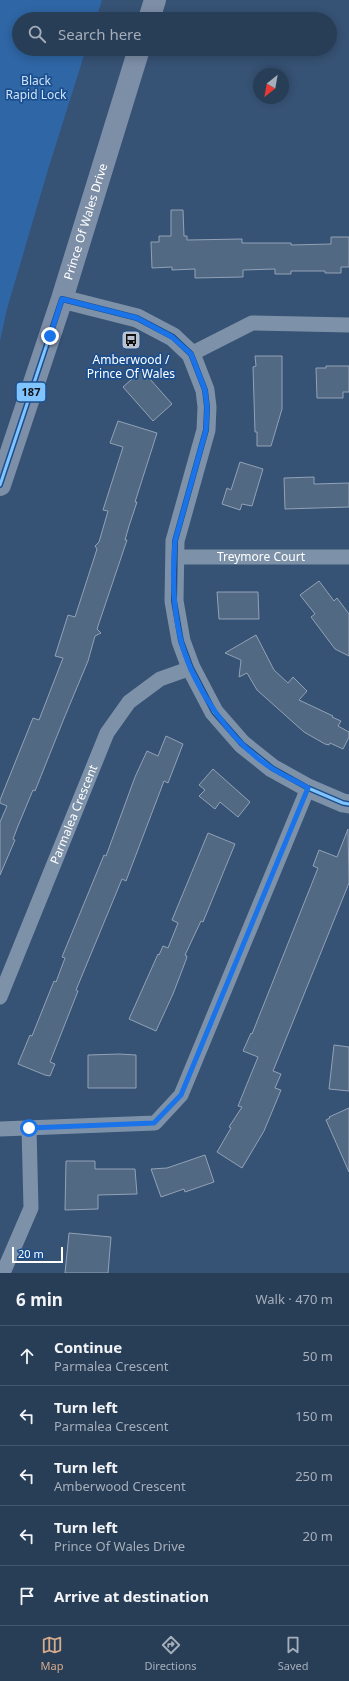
<!DOCTYPE html>
<meta charset="utf-8">
<style>
:root{--surface:#283e57;--page:#344961;--text:#f1f3f6;--muted:#a5aeba;--line:#44576d;--accent:#d6ab8b}
body{margin:0;font-family:"Noto Sans",sans-serif;background:var(--page);color:var(--text)}
.compass{position:absolute;left:253px;top:68px;width:36px;height:36px;border-radius:50%;background:var(--surface);box-shadow:0 2px 10px #0003;rotate:211deg}
.scale{position:absolute;left:12px;bottom:10px;width:51px;box-sizing:border-box;padding-left:4px;border:2px solid #fff;border-top:0;font-size:11px;line-height:14px;white-space:nowrap;color:#fff;-webkit-text-stroke:3px #1b4f8f;paint-order:stroke}
.stop{position:absolute;width:12px;height:12px;margin:-9px;border:3px solid #1a73e8;border-radius:50%;background:#fff}
.stop.end{background:#1a73e8;border-color:#fff;box-shadow:0 1px 4px #0008}
.list{margin:0;padding:0;list-style:none}
h2{display:flex;justify-content:space-between;align-items:center;height:52px;margin:0;padding:0 16px;font-size:17px}
h2 small{font-size:13px;font-weight:400;color:var(--muted)}
.list li{display:grid;grid-template-columns:26px 1fr auto;gap:12px;align-items:center;box-sizing:border-box;height:60px;padding:0 16px;border-top:1px solid var(--line)}
.list b{display:block;font-size:15px;white-space:nowrap}
.list p{margin:0;font-size:13px;white-space:nowrap;color:var(--muted)}
.list em{font-size:13px;font-style:normal;color:var(--muted)}
.icon{flex:none;width:22px;height:22px;fill:none;stroke:currentColor;stroke-width:2;stroke-linecap:round;stroke-linejoin:round}
.map{position:relative;flex:none;width:349px;height:1273px;overflow:hidden}
.search{position:absolute;background:var(--surface);box-shadow:0 2px 10px #0003;left:12px;right:12px;top:12px;height:44px;display:flex;align-items:center;gap:10px;box-sizing:border-box;padding:0 14px;border-radius:22px;color:var(--muted);font-size:15px}
.sheet{height:352px;background:var(--surface)}
nav{display:flex;justify-content:space-around;align-items:center;box-sizing:border-box;height:56px;border-top:1px solid var(--line);background:var(--surface);font-size:11px;color:var(--muted)}
nav a{display:grid;justify-items:center;gap:2px}
nav .on{color:var(--accent)}
.map>svg:first-child{display:block}
.green{fill:#2f66a5}
.building{fill:#526984;stroke:#92a2b6}
.lines{fill:none;stroke-linecap:round;stroke-linejoin:round}
.minor{stroke:#7d92a8;stroke-width:15}
.tertiary{stroke:#7d92a8;stroke-width:19}
.primary{stroke:#7d8ea7;stroke-width:22}
.bus-1-casing{stroke:#1b4f8f;stroke-width:6}
.bus-1{stroke:#80c4ff;stroke-width:3}
.route{stroke:#1a73e8;stroke-width:5}
.labels{text-anchor:middle;stroke-width:3.5;stroke-linejoin:round;paint-order:stroke}
.park-label{font-size:12px;fill:#cfe3fa;stroke:#1b4f8f}
.street-label{font-size:12px;fill:#fff;stroke:#1b4f8f}
.poi-label{font-size:12px;fill:#fff;stroke:#1b4f8f}
.line-badge{stroke:#1b4f8f;stroke-width:1.5}
.pale-badge-label{font-size:11px;text-anchor:middle;font-weight:bold;fill:#111}
</style>
<div class="map">
<svg width="349" height="1273" viewBox="0 0 349 1273">
<rect width="100%" height="100%" fill="#365274"/>
<path class="green" d="M0,0H102L96,19H19V49H86L47,173L7,309L0,341Z"/>
<path class="building" d="M171,210H183L184,236H187V240L242,239V243H291V245L331,244V237H349V267H341V273H325V271H291V274H275V269L243,270V277L195,278V269L172,270V267L152,268L151,242H159V236H171Z
M255,356H282V409L271,446H257V432H255L253,367L256,366Z
M326,366H349V392H343V398H317L316,368H326Z
M142,370L172,404L153,421L123,387Z
M118,421L157,433L135,502H137L129,526L125,540H127L97,629L101,633L95,636L88,661L65,716L35,791L33,790L18,826L13,839L15,840L0,875V822L7,806L0,803V800L33,718L39,720L63,658L55,656L68,615L75,617L97,549L95,546L99,542L108,511L103,510L123,447L110,443Z
M240,462L263,469L252,506L242,504L240,510L222,504L227,488L231,490Z
M314,477V484L349,483V507L285,509L284,478Z
M319,581L334,601L337,598L349,614V656L335,649L311,617L315,614L300,595Z
M217,592H258L259,619H219Z
M256,635L274,670L288,683L293,677L307,691L299,700L333,716L332,717L341,721L338,726L349,732V737L343,749L330,743L329,745L325,744L304,732L257,690L247,673L239,677L241,660L225,653Z
M166,736L183,744L168,783L164,781L126,881L122,879L76,990L78,991L50,1062L55,1064L50,1076L45,1075L18,1064L30,1035L32,1036L54,981L56,982L65,958L62,957L104,855L106,856L135,777L147,751L158,756Z
M213,769L250,802L238,817L220,802L215,809L199,796L205,790L199,785Z
M348,829L349,883L273,1071L281,1074L275,1088L281,1090L264,1131L242,1168L217,1152L231,1128L229,1127L242,1107L238,1106L258,1057L243,1051L251,1033L252,1034L318,868L313,866L319,850L337,857Z
M208,833L235,844L203,922L201,921L185,955L187,956L186,960L173,994L156,1031L129,1019L158,954L159,955L163,946L168,948L178,923L172,920Z
M334,1045L349,1047V1091L329,1089Z
M119,1054L136,1055V1088H88V1055Z
M349,1108V1172L326,1120L330,1118L329,1117Z
M205,1155L214,1182L185,1192L184,1189L161,1197L151,1169L167,1168Z
M66,1161H95V1169H135L137,1194L98,1195V1209L65,1210Z
M69,1233L111,1237L108,1273H65Z"/>
<g class="lines">
<g class="minor">
<path d="M191,354L252,323L349,325"/>
<path id="s1" d="M174,557H349"/>
<path id="s2" d="M0,997L107,733L129,702L160,679L191,668"/>
<path d="M0,1129L155,1123L181,1095L308,788"/>
<path d="M3,1273L31,1208L29,1128"/>
</g>
<path class="tertiary" d="M62,299L137,318L173,337L191,354L205,390L207,407L206,430L175,541L174,601L181,641L191,668L214,712L242,744L272,768L308,788L343,803L349,804"/>
<g class="primary">
<path d="M149,19L155,0"/>
<path id="s3" d="M0,485L62,299L139,49"/>
</g>
<g class="bus-1-casing">
<path id="bus-1" d="M62,299L137,318L173,337L191,354L205,390L207,407L206,430L175,541L174,601L181,641L191,668L214,712L242,744L272,768L308,788L343,803L349,804
M0,485L62,299"/>
</g>
<use href="#bus-1" class="bus-1"/>
</g>
<g class="lines">
<path class="route" d="M29,1128L154,1123L181,1095L308,788C296,781 284,776 273,769C232,744 193,687 181,641C173,609 172,574 175,541L206,430L207,407L205,390L191,354L172,337L137,318L62,299L50,336"/>
</g>
<defs>
<g id="bus-square" transform="scale(1)"><rect x="-9" y="-9" width="18" height="18" rx="4" fill="#b9c2ce" stroke="#1b4f8f"/><path d="M-5-6H5V4H4V6H2V4H-2V6H-4V4H-5ZM-3.5-4V0h7V-4ZM-3.5 1.2v1.5H-2V1.2ZM2 1.2v1.5H3.5V1.2Z" fill="#111"/></g>
</defs>
<g fill-rule="evenodd">
<use href="#bus-square" x="131" y="340"/>
</g>
<g class="labels">
<g class="park-label">
<text x="36" y="85">Black<tspan x="36" dy="14">Rapid Lock</tspan></text>
</g>
<g class="street-label">
<text dy="4" stroke="none"><textPath href="#s3" startOffset="277">Prince Of Wales Drive</textPath></text>
<text dy="4" stroke="none"><textPath href="#s1" startOffset="87">Treymore Court</textPath></text>
<text dy="4" stroke="none"><textPath href="#s2" startOffset="197">Parmalea Crescent</textPath></text>
</g>
<g class="poi-label">
<text x="131" y="364">Amberwood /<tspan x="131" dy="14">Prince Of Wales</tspan></text>
</g>
</g>
<rect class="line-badge" x="16" y="382" width="30" height="20" rx="4" fill="#80c4ff"/>
<g class="pale-badge-label">
<text x="31" y="396">187</text>
</g>
</svg>
<svg class="compass" viewBox="-18 -18 36 36"><path d="M0-13l5 13h-10z" fill="#e53935"/><path d="M0 13l5-13h-10z" fill="#a5aeba"/></svg>
<div class="scale">20 m</div>
<div class="stop" style="left:29px;top:1128px"></div>
<div class="stop end" style="left:50px;top:336px"></div>
<div class="search"><svg class="icon" aria-label="search" viewBox="0 0 24 24"><circle cx="10" cy="10" r="6"/><path d="M15 15l6 6"/></svg>Search here</div>
</div>
<section class="sheet">
<h2>6 min<small>Walk · 470 m</small></h2>
<ul class="list">
<li><svg class="icon" aria-label="ahead" viewBox="0 0 24 24"><path d="M12 20V5M6 11l6-6 6 6"/></svg><div><b>Continue</b><p>Parmalea Crescent</p></div><em>50 m</em></li>
<li><svg class="icon" aria-label="left" viewBox="0 0 24 24"><path d="M17 20v-9H6M10 6l-5 5 5 5"/></svg><div><b>Turn left</b><p>Parmalea Crescent</p></div><em>150 m</em></li>
<li><svg class="icon" aria-label="left" viewBox="0 0 24 24"><path d="M17 20v-9H6M10 6l-5 5 5 5"/></svg><div><b>Turn left</b><p>Amberwood Crescent</p></div><em>250 m</em></li>
<li><svg class="icon" aria-label="left" viewBox="0 0 24 24"><path d="M17 20v-9H6M10 6l-5 5 5 5"/></svg><div><b>Turn left</b><p>Prince Of Wales Drive</p></div><em>20 m</em></li>
<li><svg class="icon" aria-label="arrive" viewBox="0 0 24 24"><path d="M6 21V4h12l-3 4 3 4H6"/></svg><div><b>Arrive at destination</b></div></li>
</ul>
</section>
<nav>
<a class="on"><svg class="icon" aria-label="map" viewBox="0 0 24 24"><path d="M3 6l6-2 6 2 6-2v14l-6 2-6-2-6 2zM9 4v14M15 6v14"/></svg>Map</a>
<a><svg class="icon" aria-label="directions" viewBox="0 0 24 24"><path d="M12 3l9 9-9 9-9-9zM9 14v-3h6M13 9l2 2-2 2"/></svg>Directions</a>
<a><svg class="icon" aria-label="saved" viewBox="0 0 24 24"><path d="M7 4h10v16l-5-4-5 4z"/></svg>Saved</a>
</nav>
